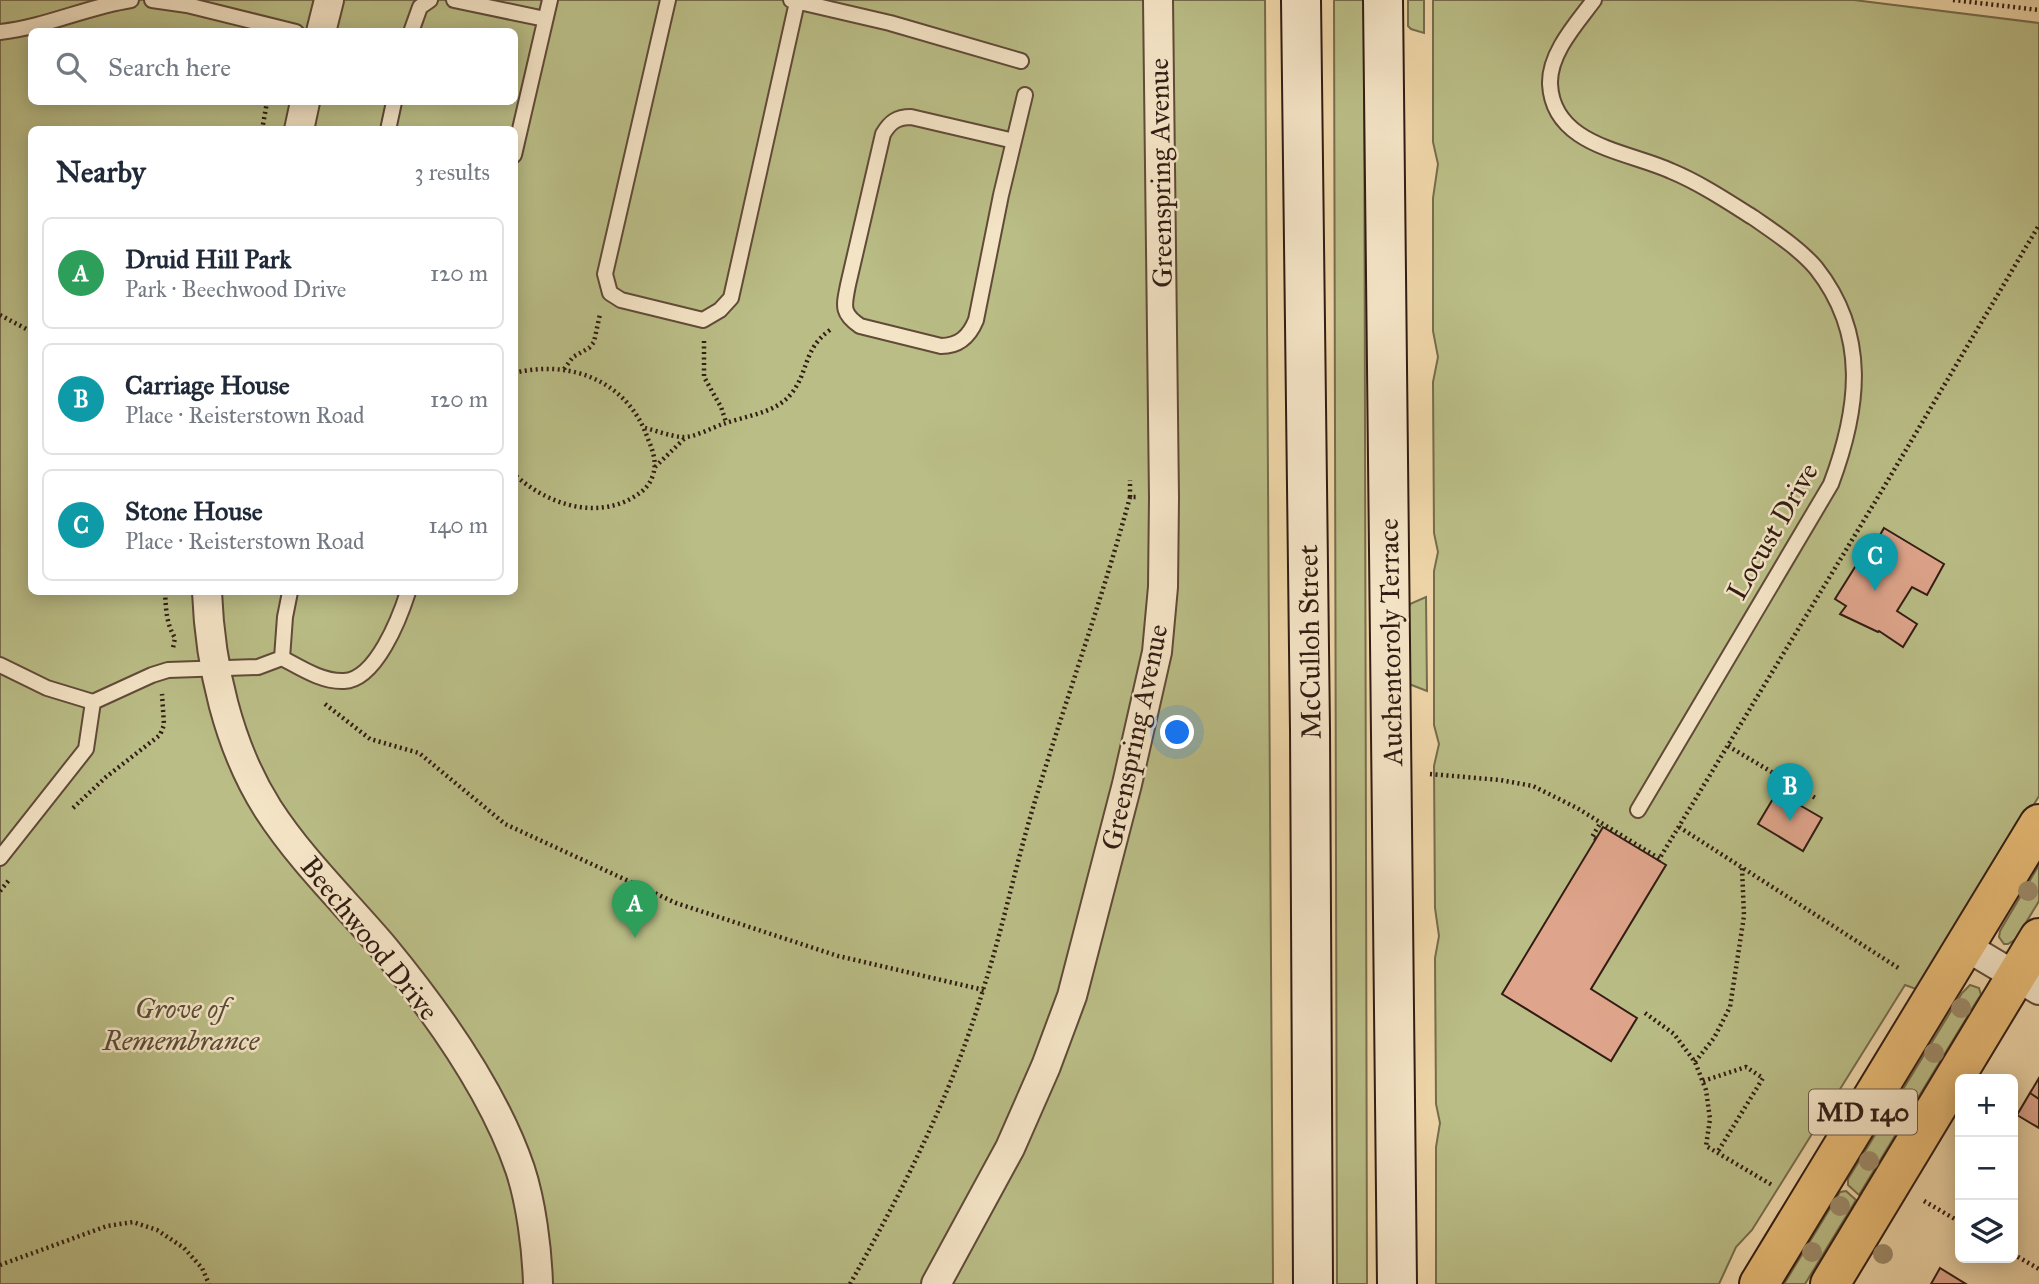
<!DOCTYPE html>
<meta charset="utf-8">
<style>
:root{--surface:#fff;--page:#f2f2f3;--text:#1f2937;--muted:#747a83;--line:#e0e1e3;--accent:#0b8043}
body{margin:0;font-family:"IM FELL Great Primer",serif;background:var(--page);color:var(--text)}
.controls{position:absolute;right:21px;bottom:21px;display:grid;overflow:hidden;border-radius:10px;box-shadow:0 4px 18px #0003}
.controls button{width:63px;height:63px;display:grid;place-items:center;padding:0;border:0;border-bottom:2px solid var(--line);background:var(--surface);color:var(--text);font:35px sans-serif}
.you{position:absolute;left:1178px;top:733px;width:24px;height:24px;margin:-18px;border:5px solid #fff;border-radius:50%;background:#1a73e8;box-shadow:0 0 0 10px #1a73e833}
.badge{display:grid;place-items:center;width:46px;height:46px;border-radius:50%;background:var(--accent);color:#fff;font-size:23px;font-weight:700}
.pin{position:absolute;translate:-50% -58px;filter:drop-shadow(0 2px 4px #0008)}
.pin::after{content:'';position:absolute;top:37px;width:24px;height:21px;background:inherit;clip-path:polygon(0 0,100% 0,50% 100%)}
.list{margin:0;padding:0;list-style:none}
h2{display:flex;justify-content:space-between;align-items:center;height:91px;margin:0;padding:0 28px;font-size:30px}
h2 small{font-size:23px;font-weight:400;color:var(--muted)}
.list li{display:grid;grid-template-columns:46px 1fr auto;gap:21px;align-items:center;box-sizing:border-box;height:112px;margin:0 14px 14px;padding:0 14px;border:2px solid var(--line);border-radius:10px}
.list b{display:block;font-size:26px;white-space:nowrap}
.list p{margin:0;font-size:23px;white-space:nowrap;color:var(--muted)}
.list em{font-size:23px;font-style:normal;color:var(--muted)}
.icon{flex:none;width:38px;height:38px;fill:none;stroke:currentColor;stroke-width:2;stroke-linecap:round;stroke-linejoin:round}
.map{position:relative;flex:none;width:2039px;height:1284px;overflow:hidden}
.search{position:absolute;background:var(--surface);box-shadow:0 4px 18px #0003;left:28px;top:28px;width:490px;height:77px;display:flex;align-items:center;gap:18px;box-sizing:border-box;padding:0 24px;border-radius:10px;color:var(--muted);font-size:26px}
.panel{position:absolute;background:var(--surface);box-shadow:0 4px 18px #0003;left:28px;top:126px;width:490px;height:469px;border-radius:10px}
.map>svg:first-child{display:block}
.green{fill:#babd86;stroke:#766c4c;stroke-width:2;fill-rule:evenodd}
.building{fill:#dfa58c;stroke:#311c13;stroke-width:2}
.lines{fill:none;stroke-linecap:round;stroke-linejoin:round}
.lane-casing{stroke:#604a38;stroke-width:18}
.street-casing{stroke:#604a38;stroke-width:32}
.secondary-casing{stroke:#311c13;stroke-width:42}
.primary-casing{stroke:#311c13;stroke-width:42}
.path{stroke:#311c13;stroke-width:4.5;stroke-dasharray:2 3.5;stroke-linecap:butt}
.lane{stroke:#f4e4c6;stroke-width:14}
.street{stroke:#f4e4c6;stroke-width:28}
.secondary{stroke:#f4e4c6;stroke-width:38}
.primary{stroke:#e7ba74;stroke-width:38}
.tree{fill:#9d8a69}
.labels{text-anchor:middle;stroke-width:5;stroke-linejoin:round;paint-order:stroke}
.shield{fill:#f4e4c6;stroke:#6c5849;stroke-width:2}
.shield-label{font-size:26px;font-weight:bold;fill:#311c13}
.street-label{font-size:28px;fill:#311c13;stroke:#f4e4c6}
.park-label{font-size:28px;font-style:italic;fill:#5a4c36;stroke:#f4e4c6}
</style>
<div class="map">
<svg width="2039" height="1284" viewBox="0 0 2039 1284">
<rect width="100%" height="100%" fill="#eed5a7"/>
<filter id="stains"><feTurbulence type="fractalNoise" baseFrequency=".00286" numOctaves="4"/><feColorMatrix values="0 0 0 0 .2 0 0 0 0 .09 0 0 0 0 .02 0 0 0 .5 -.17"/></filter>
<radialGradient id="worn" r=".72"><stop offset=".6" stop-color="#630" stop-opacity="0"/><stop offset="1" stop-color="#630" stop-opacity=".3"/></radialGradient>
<path class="green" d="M0,0H1265L1273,1284H0ZM32,32H514V102H32ZM32,130H514V592H32Z
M1334,0H1364L1367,1284H1337Z
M1408,0H1424V33L1411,29L1408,26Z
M1433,0H1854L2039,23V796L1928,983L1916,989L1905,985L1752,1230L1736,1247L1719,1284H1436V1147L1440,1123L1436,1104L1435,958L1439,936L1435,908L1434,766L1439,744L1434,725V571L1438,552L1434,533L1433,382L1438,357L1433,331V198L1438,164L1433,142Z
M1426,597L1427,691L1409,684L1408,610L1410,604Z
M2039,865V901L2016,939L2008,944H2004L1999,937L2000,931Z
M1970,985L1979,988L1981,995L1978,999L1859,1195L1848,1185V1179L1962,993Z
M1846,1191L1856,1200L1805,1284H1784L1840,1192Z"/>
<path class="building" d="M1884,528L1944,564L1927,595L1912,587L1897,611L1917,624L1903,647L1879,631L1878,632L1840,614L1846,606L1835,599L1865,551L1870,552L1866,545L1872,536L1880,535Z
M1777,792L1822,818L1803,851L1758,824Z
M1603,827L1666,865L1591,989L1637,1018L1611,1061L1502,994Z
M2039,1078V1099L2030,1093Z
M2030,1093L2039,1099V1128L2017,1115Z
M1940,1268L1966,1284H1931Z"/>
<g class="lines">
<g class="lane-casing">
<path id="lane" d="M152,0L187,5L296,32
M454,0L545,19
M668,0L605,274L610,293L621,300L703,320L720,310L731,298L797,2
M791,0L890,23L1021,61
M1594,0C1577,23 1549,53 1550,84C1553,146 1627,151 1671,171C1700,183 1727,201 1754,218C1774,232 1800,249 1816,268C1869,335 1859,409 1831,484L1638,810
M0,32C46,27 86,7 131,0
M411,32L420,7L430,0
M388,130L394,102
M1014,141L911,117C897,117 890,122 883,134L848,285C844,306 841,313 860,326L941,346C959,346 969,337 976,320L1001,195L1025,95
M514,155L550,0
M282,658L285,617L290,592
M0,665L47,688L93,702L152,675L168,670L258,667L282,658C301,668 322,682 344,681C376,680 400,617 408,592
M0,858L86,749L93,702"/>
</g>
<g class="street-casing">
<path id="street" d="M321,32L329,0
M299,130L305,102
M207,592C210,666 228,746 268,809C301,860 345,902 384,948C436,1011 493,1090 520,1169C531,1202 537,1249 538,1284
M1965,946L2039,990
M936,1284L1010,1148L1046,1066L1072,996L1127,784L1157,652L1163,587L1164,498L1158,0"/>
</g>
<g class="secondary-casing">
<path id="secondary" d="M1301,0L1310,729L1313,1284
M1383,0L1397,1284"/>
</g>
<g class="primary-casing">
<path id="primary" d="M1759,1284L2039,824
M1830,1284L2039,938"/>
</g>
<path class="path" d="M1953,0L2039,10
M262,130L267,102
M0,315L32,332
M704,341V377L721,407L726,422
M564,369L573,357L589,348L594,342L600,314
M514,373C571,359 628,381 648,439C653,451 657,462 653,475C649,487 642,492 632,498C593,520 545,503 514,474
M645,428C657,431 670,436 682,437C694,438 711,428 723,424C745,416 776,413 791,394C809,372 803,349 830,330
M655,467L685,438
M1130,497V480
M165,592C166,609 166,623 175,638L173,648
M325,704L370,739L419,753L505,824L676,903L838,956L984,990
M1728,746L1817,799
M1430,774L1500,780L1533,786L1577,808L1660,859
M73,808L106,777L160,735L164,725L162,694
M1679,827L1900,969
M1596,839L1592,837L1601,822
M1658,861L1881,492L2039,225
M0,891L9,880
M1645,1013L1674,1034L1695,1062L1706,1090L1710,1119L1706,1146L1772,1185
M1695,1062L1714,1038L1730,1007L1744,916L1742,868
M1703,1081L1746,1067L1763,1078L1717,1153
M1924,1201L1960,1222
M2013,1254L2039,1269
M0,1265L107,1226L133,1222L157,1230L184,1248L202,1268L209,1284
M850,1284C903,1190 952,1094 983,990C1003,928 1016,863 1035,801C1066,699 1102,600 1130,497H1136"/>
<use href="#lane" class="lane"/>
<use href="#street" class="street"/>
<use href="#secondary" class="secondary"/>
<use href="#primary" class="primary"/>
</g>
<g class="tree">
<circle cx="2028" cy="891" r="10"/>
<circle cx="1961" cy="1008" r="10"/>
<circle cx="1934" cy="1053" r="10"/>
<circle cx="1899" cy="1110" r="10"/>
<circle cx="1869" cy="1161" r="10"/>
<circle cx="1840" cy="1206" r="10"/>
<circle cx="1812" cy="1252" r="10"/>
<circle cx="1883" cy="1254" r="10"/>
</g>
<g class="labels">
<rect class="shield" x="1809" y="1089.5" width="108" height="45" rx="5"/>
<g class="shield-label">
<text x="1863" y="1121">MD 140</text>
</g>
<g class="street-label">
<text transform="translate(1160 173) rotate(-91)" y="10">Greenspring Avenue</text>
<text transform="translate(1772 531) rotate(-60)" y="10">Locust Drive</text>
<text transform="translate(1309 642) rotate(-91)" y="10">McCulloh Street</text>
<text transform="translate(1390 642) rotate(-91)" y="10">Auchentoroly Terrace</text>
<text transform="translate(1134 737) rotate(-78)" y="10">Greenspring Avenue</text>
<text transform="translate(370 938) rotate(51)" y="10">Beechwood Drive</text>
</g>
<g class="park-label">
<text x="181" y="1018">Grove of<tspan x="181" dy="32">Remembrance</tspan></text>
</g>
</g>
<rect width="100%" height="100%" filter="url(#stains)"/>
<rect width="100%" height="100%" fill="url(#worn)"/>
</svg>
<div class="controls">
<button>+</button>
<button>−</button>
<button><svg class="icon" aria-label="layers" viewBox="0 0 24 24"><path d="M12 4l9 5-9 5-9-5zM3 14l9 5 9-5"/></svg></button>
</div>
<div class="you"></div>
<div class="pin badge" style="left:635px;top:938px;background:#2e9e5b">A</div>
<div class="pin badge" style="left:1790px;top:821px;background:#0f9aa8">B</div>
<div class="pin badge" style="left:1875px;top:591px;background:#0f9aa8">C</div>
<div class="search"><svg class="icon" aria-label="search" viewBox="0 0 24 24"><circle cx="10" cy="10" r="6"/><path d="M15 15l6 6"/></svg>Search here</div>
<section class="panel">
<h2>Nearby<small>3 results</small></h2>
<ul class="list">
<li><span class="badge" style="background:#2e9e5b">A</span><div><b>Druid Hill Park</b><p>Park · Beechwood Drive</p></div><em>120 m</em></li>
<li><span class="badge" style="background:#0f9aa8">B</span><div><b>Carriage House</b><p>Place · Reisterstown Road</p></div><em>120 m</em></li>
<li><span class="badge" style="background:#0f9aa8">C</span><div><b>Stone House</b><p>Place · Reisterstown Road</p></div><em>140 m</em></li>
</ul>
</section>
</div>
